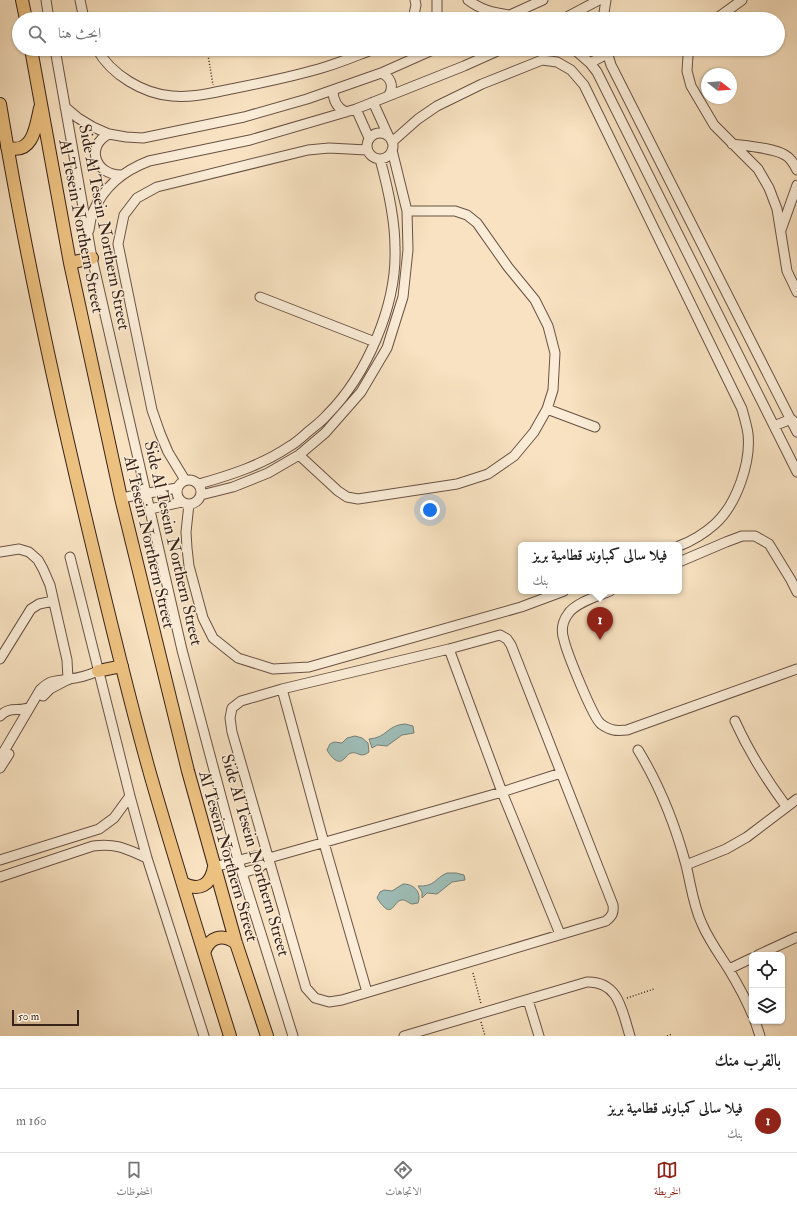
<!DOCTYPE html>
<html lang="ar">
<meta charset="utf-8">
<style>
:root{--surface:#fff;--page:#f2f2f2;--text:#222;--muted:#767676;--line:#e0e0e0;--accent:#8f2418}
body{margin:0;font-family:"IM FELL Double Pica",Amiri,serif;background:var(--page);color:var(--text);direction:rtl}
.controls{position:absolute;right:12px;bottom:12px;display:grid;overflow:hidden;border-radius:6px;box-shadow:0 1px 3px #0004}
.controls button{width:36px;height:36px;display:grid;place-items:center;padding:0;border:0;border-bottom:1px solid var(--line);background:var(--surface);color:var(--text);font:20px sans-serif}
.compass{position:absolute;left:701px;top:68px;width:36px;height:36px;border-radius:50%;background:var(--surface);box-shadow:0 1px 3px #0004;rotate:107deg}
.scale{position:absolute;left:12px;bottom:10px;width:67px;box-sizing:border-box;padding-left:4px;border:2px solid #39221a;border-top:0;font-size:11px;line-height:14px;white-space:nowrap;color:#39221a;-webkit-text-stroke:3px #faecd7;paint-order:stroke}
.you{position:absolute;left:430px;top:510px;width:14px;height:14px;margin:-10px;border:3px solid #fff;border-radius:50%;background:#1a73e8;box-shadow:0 0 0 6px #1a73e833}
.badge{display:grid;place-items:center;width:26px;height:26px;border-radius:50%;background:var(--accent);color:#fff;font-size:13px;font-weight:700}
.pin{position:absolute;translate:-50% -33px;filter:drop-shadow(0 1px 2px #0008)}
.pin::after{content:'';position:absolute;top:21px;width:14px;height:12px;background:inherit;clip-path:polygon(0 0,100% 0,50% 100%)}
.popup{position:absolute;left:518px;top:542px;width:164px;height:52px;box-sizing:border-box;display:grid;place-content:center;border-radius:6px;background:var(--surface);filter:drop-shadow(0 1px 3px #0005);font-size:13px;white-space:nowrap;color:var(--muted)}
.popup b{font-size:15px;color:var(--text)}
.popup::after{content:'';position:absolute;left:50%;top:100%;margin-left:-8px;border:8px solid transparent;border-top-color:var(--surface)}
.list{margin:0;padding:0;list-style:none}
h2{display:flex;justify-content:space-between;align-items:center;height:52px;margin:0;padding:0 16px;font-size:17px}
h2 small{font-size:13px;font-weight:400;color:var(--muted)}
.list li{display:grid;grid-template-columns:26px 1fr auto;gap:12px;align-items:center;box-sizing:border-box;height:64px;padding:0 16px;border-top:1px solid var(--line)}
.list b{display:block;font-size:15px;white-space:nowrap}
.list p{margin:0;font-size:13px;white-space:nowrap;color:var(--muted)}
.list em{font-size:13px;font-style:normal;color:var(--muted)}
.icon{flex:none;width:22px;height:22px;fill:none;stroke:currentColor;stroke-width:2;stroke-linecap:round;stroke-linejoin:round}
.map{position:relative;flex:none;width:797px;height:1036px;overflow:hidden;direction:ltr}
.search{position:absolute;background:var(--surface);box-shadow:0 1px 3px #0004;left:12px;right:12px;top:12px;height:44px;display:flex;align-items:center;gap:10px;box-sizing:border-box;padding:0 14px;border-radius:22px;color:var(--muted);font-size:15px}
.sheet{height:116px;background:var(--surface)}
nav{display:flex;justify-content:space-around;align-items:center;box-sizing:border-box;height:56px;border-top:1px solid var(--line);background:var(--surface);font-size:11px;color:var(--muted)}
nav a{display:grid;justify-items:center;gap:2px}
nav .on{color:var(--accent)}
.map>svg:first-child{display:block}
.water{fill:#9ebdb7;stroke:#767f78}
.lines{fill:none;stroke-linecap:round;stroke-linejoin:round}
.minor-casing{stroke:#695244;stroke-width:11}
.major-casing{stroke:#39221a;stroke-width:14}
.path{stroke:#39221a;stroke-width:1.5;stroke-dasharray:1 2;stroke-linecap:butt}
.minor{stroke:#faecd7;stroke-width:9}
.major{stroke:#ecc180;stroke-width:12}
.labels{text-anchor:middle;stroke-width:3;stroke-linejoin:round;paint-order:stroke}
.street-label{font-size:17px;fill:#39221a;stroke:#faecd7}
</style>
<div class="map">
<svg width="797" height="1036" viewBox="0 0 797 1036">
<rect width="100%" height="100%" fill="#f8e2c1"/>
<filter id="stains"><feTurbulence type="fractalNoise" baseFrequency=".005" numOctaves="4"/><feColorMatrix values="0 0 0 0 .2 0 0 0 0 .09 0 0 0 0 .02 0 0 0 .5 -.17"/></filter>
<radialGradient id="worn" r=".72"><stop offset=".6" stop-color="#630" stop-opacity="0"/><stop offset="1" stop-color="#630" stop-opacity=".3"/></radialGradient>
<path class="water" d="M405,724L413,726L414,733L402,735L387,746L377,745L372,748L369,739C387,738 387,725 405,724Z
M355,736L362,738L368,743L369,752C360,759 358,751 351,753C347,754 347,757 344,759C337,766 330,755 327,750L330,744L334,742L342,743L347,738Z
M447,873H456L464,875L465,880L452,882L437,894L427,893L422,898V892L418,886C435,887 435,878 447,873Z
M403,884C414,884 422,892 418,903L412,904C410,904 407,901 404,900C392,898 394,924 377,898L380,892L384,890L392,891Z"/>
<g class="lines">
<g class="minor-casing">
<path id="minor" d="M46,0L49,19
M80,0L84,19
M437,0V19
M468,0C481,10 494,13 510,15
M413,19L416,5L415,0
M501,19L543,0
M563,19L599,0
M603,19L606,0
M716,19L742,0
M55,49L92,258L182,650L238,860L293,1036
M97,49C111,75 144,94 172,96C194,98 215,92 236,88C266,82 296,76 325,67C342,62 358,55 374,49
M574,49L590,63L597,72L797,472
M606,49L611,65L797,432
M690,49L688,56L687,71L691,86L714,125L758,169L769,188L777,209L787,271L797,292
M590,63L607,54
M381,73C391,77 394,86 389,95
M333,90C333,100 337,108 346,112
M373,102L388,135
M65,107L78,118L93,127L109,134L126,137L143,138L244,117L307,99L381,73L435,49
M356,109L369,138
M367 146a13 13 0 1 1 26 0a13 13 0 1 1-26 0Z
M109,134C85,146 95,175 121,175
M392,142L418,119L437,106L482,84L542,60L557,62L571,70L584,85L742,409C744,417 747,426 748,434C751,462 737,504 715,524C705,533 692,541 679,546
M732,144C747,146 774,148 785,155C791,158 794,164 797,170
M89,230C90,224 91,217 93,212C104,186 123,171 149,161L250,140L356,109L464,66L502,49
M781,230L797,185
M260,297L375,342
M547,409L595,427
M774,426L791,419L796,423
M299,455L338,491L347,497L358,499L457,484L488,474L514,456L534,432L547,409L553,390L555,353L548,326L535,300L508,267L477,223L467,215L455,211H407
M177 492a12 12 0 1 1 24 0a12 12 0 1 1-24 0Z
M185,480L168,452L160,433L152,410L118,244L124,215L137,198L157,187L308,150L329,148L367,150
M199,484C231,475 262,465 290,446C297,442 303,436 309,431C315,426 322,421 327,415C367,375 397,305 395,248C395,218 388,188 380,159
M201,495L233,487L268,473L299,455L325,433L361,392L387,348L403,297L408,250L407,211L392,150
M121,498L177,488
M189,504L186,532L187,548L189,566L203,618L213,638L238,658L273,669L309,667L521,607L564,591
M150,509L182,502
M0,552L19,549L29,552L38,560L43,569L50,585L67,660L68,680
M70,557L130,796L147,858L204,1036
M679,562L726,542L742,536H755L769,544L791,580L797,592
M610,591C598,596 575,603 568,614C562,622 561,631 564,640C567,653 593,718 601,724C611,731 616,731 627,730L797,669
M500,635L507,639L511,645L613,905C614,913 612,916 606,921L342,1000L329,1002L315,998L306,988L232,732L230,718L232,708L241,701L282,689L449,649Z
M449,649L502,792L560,934
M0,659L31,609L39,604L53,601
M282,689L324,843L367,992
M43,696L50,689L67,680
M0,716C11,705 18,713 30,707
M735,721C749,752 766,779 786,806
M638,750C660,786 675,824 686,865C691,885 693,905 702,924C709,940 719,954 728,968C737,983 746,999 752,1014
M0,758L40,690C52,678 55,682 69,679C79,678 89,675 98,671
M0,768L9,754
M0,860L99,829L114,818L130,796
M686,865L726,849L747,837L797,799
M214,867L255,856L269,858L502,792L561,773
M242,873L259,868L269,858
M0,877L93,846C117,843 126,849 147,858
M758,955L797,937
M729,969L752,958
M528,1000L539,1036
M755,1021L760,1036
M404,1036L587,982C619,981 622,1011 630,1036"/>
</g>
<g class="major-casing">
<path id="major" d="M22,0L26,19
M31,49L70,263L121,498L188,771L236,943L267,1036
M0,104C25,255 58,404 94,553C112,628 130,703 151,777C176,864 203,950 230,1036
M7,147C33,156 36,126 40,108
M70,263L92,258
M98,671L122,666
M183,883C199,892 211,885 214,867
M204,953C209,937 222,933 236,943"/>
</g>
<path class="path" d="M207,49L213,85
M473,973L481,1004
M627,998L654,989
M481,1022L485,1036
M667,1036L672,1034"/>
<use href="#minor" class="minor"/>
<use href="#major" class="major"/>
</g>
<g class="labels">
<g class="street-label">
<text transform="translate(82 226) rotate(79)" y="6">Al Tesein Northern Street</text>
<text transform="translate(105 227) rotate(79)" y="6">Side Al Tesein Northern Street</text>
<text transform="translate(150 542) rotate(77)" y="6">Al Tesein Northern Street</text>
<text transform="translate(174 543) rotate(77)" y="6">Side Al Tesein Northern Street</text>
<text transform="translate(256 855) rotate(74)" y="6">Side Al Tesein Northern Street</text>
<text transform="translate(229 856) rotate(74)" y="6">Al Tesein Northern Street</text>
</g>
</g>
<rect width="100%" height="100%" filter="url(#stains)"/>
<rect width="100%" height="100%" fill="url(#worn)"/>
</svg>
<div class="controls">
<button><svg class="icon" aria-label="locate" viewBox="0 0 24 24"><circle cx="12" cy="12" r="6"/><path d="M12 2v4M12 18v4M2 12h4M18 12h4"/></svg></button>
<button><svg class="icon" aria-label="layers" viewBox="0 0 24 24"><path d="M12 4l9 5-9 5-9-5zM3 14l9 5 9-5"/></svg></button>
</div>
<svg class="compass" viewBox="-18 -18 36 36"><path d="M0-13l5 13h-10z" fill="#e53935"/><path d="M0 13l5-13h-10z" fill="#767676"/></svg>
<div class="scale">50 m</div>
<div class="you"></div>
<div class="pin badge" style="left:600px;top:640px">1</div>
<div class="popup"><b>فيلا سالى كمباوند قطامية بريز</b>بنك</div>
<div class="search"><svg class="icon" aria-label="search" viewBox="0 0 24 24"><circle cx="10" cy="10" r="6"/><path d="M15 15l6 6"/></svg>ابحث هنا</div>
</div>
<section class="sheet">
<h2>بالقرب منك<small></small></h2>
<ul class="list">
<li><span class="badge">1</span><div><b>فيلا سالى كمباوند قطامية بريز</b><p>بنك</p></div><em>160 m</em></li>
</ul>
</section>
<nav>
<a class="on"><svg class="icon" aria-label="map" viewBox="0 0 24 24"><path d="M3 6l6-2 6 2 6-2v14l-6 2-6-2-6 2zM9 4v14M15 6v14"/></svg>الخريطة</a>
<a><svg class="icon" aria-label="directions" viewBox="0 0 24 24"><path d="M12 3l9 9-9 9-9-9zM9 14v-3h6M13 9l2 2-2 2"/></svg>الاتجاهات</a>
<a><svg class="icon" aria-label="saved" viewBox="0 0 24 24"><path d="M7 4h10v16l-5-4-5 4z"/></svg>المحفوظات</a>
</nav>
